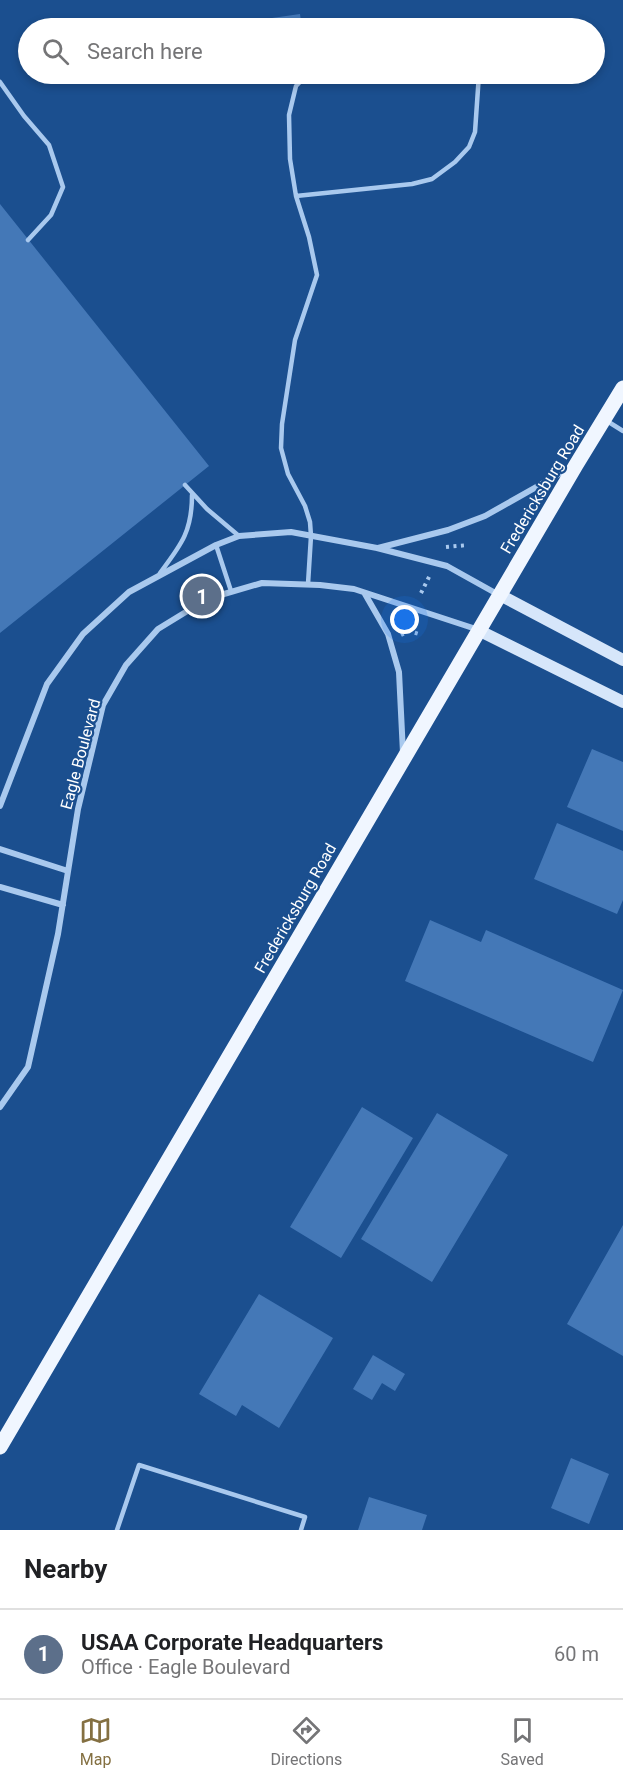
<!DOCTYPE html>
<meta charset="utf-8">
<style>
:root{--surface:#fff;--page:#f6f6f6;--text:#202124;--muted:#757577;--line:#e0e0e0;--accent:#847042}
body{margin:0;font-family:Roboto,sans-serif;background:var(--page);color:var(--text)}
.you{position:absolute;left:405px;top:620px;width:21px;height:21px;margin:-15px;border:4px solid #fff;border-radius:50%;background:#1a73e8;box-shadow:0 0 0 9px #1a73e833}
.badge{display:grid;place-items:center;width:39px;height:39px;border-radius:50%;background:var(--accent);color:#fff;font-size:20px;font-weight:700}
.pin{position:absolute;translate:-50% -50%;border:3px solid #fff;box-shadow:0 2px 6px #0006}
.list{margin:0;padding:0;list-style:none}
h2{display:flex;justify-content:space-between;align-items:center;height:78px;margin:0;padding:0 24px;font-size:26px}
h2 small{font-size:20px;font-weight:400;color:var(--muted)}
.list li{display:grid;grid-template-columns:39px 1fr auto;gap:18px;align-items:center;box-sizing:border-box;height:90px;padding:0 24px;border-top:2px solid var(--line)}
.list b{display:block;font-size:22px;white-space:nowrap}
.list p{margin:0;font-size:20px;white-space:nowrap;color:var(--muted)}
.list em{font-size:20px;font-style:normal;color:var(--muted)}
.icon{flex:none;width:33px;height:33px;fill:none;stroke:currentColor;stroke-width:2;stroke-linecap:round;stroke-linejoin:round}
.map{position:relative;flex:none;width:623px;height:1530px;overflow:hidden}
.search{position:absolute;background:var(--surface);box-shadow:0 3px 9px #0003;left:18px;right:18px;top:18px;height:66px;display:flex;align-items:center;gap:15px;box-sizing:border-box;padding:0 21px;border-radius:33px;color:var(--muted);font-size:22px}
.sheet{height:168px;background:var(--surface)}
nav{display:flex;justify-content:space-around;align-items:center;box-sizing:border-box;height:84px;border-top:2px solid var(--line);background:var(--surface);font-size:16px;color:var(--muted)}
nav a{display:grid;justify-items:center;gap:3px}
nav .on{color:var(--accent)}
.map>svg:first-child{display:block}
.building{fill:#4478b7}
.lines{fill:none;stroke-linecap:round;stroke-linejoin:round}
.path{stroke:#a9c9ee;stroke-width:4;stroke-dasharray:3 4.5;stroke-linecap:butt}
.lane{stroke:#a9c9ee;stroke-width:4.5}
.street{stroke:#a9c9ee;stroke-width:6}
.secondary{stroke:#d6e6fa;stroke-width:12}
.primary{stroke:#f0f6ff;stroke-width:15}
.labels{text-anchor:middle;stroke-width:4.5;stroke-linejoin:round;paint-order:stroke}
.street-label{font-size:16px;fill:#fff;stroke:#1b4f8f}
</style>
<div class="map">
<svg width="623" height="1530" viewBox="0 0 623 1530">
<rect width="100%" height="100%" fill="#1b4f8f"/>
<path class="building" d="M300,14L302,28H259L258,20Z
M0,204L209,466L0,633Z
M592,749L623,762V831L567,807Z
M557,823L623,851V900L617,914L534,879Z
M430,920L481,942L486,930L623,990L593,1062L405,981Z
M362,1107L413,1138L341,1258L290,1227Z
M437,1113L508,1155L432,1282L361,1239Z
M623,1225V1356L567,1324Z
M259,1294L333,1338L279,1428L242,1405L236,1416L199,1394Z
M373,1355L405,1374L395,1391L382,1383L372,1400L353,1389Z
M571,1458L609,1474L589,1524L551,1508Z
M369,1497L427,1515L422,1530H358Z"/>
<g class="lines">
<path class="path" d="M446,547L468,545
M421,593L430,575
M401,635L409,631L419,634"/>
<path class="lane" d="M0,82L24,116L49,145L63,187L51,215L28,240
M296,196L412,184L432,179L455,162L469,147L475,132L479,74
M607,421L623,431
M185,485L207,509L239,536
M216,545L231,591
M160,573C181,545 192,532 192,495
M308,584L311,536L310,522L305,506L288,474L281,448L282,424L295,340L317,275L309,237L296,196L290,159L289,115L296,86L305,77L315,74
M117,1530L139,1465L305,1517L301,1530"/>
<path class="street" d="M378,548L448,530L485,516L570,468
M365,594L388,634L399,672L403,753
M0,806L47,684L83,634L129,592L216,545L239,536L291,532L377,548L447,566L499,595
M0,849L68,871
M0,887L63,905
M0,1107L28,1067L58,934L78,809L103,705L126,665L158,629L207,599L262,583L320,585L354,589L479,630"/>
<path class="secondary" d="M500,595L623,660
M480,631L623,702"/>
<path class="primary" d="M0,1447L576,465L623,388"/>
</g>
<g class="labels">
<g class="street-label">
<text transform="translate(542 489) rotate(-59)" y="6">Fredericksburg Road</text>
<text transform="translate(80 754) rotate(-75)" y="6">Eagle Boulevard</text>
<text transform="translate(295 908) rotate(-60)" y="6">Fredericksburg Road</text>
</g>
</g>
</svg>
<div class="you"></div>
<div class="pin badge" style="left:202px;top:596px;background:#5c6f8a">1</div>
<div class="search"><svg class="icon" aria-label="search" viewBox="0 0 24 24"><circle cx="10" cy="10" r="6"/><path d="M15 15l6 6"/></svg>Search here</div>
</div>
<section class="sheet">
<h2>Nearby<small></small></h2>
<ul class="list">
<li><span class="badge" style="background:#5c6f8a">1</span><div><b>USAA Corporate Headquarters</b><p>Office · Eagle Boulevard</p></div><em>60 m</em></li>
</ul>
</section>
<nav>
<a class="on"><svg class="icon" aria-label="map" viewBox="0 0 24 24"><path d="M3 6l6-2 6 2 6-2v14l-6 2-6-2-6 2zM9 4v14M15 6v14"/></svg>Map</a>
<a><svg class="icon" aria-label="directions" viewBox="0 0 24 24"><path d="M12 3l9 9-9 9-9-9zM9 14v-3h6M13 9l2 2-2 2"/></svg>Directions</a>
<a><svg class="icon" aria-label="saved" viewBox="0 0 24 24"><path d="M7 4h10v16l-5-4-5 4z"/></svg>Saved</a>
</nav>
